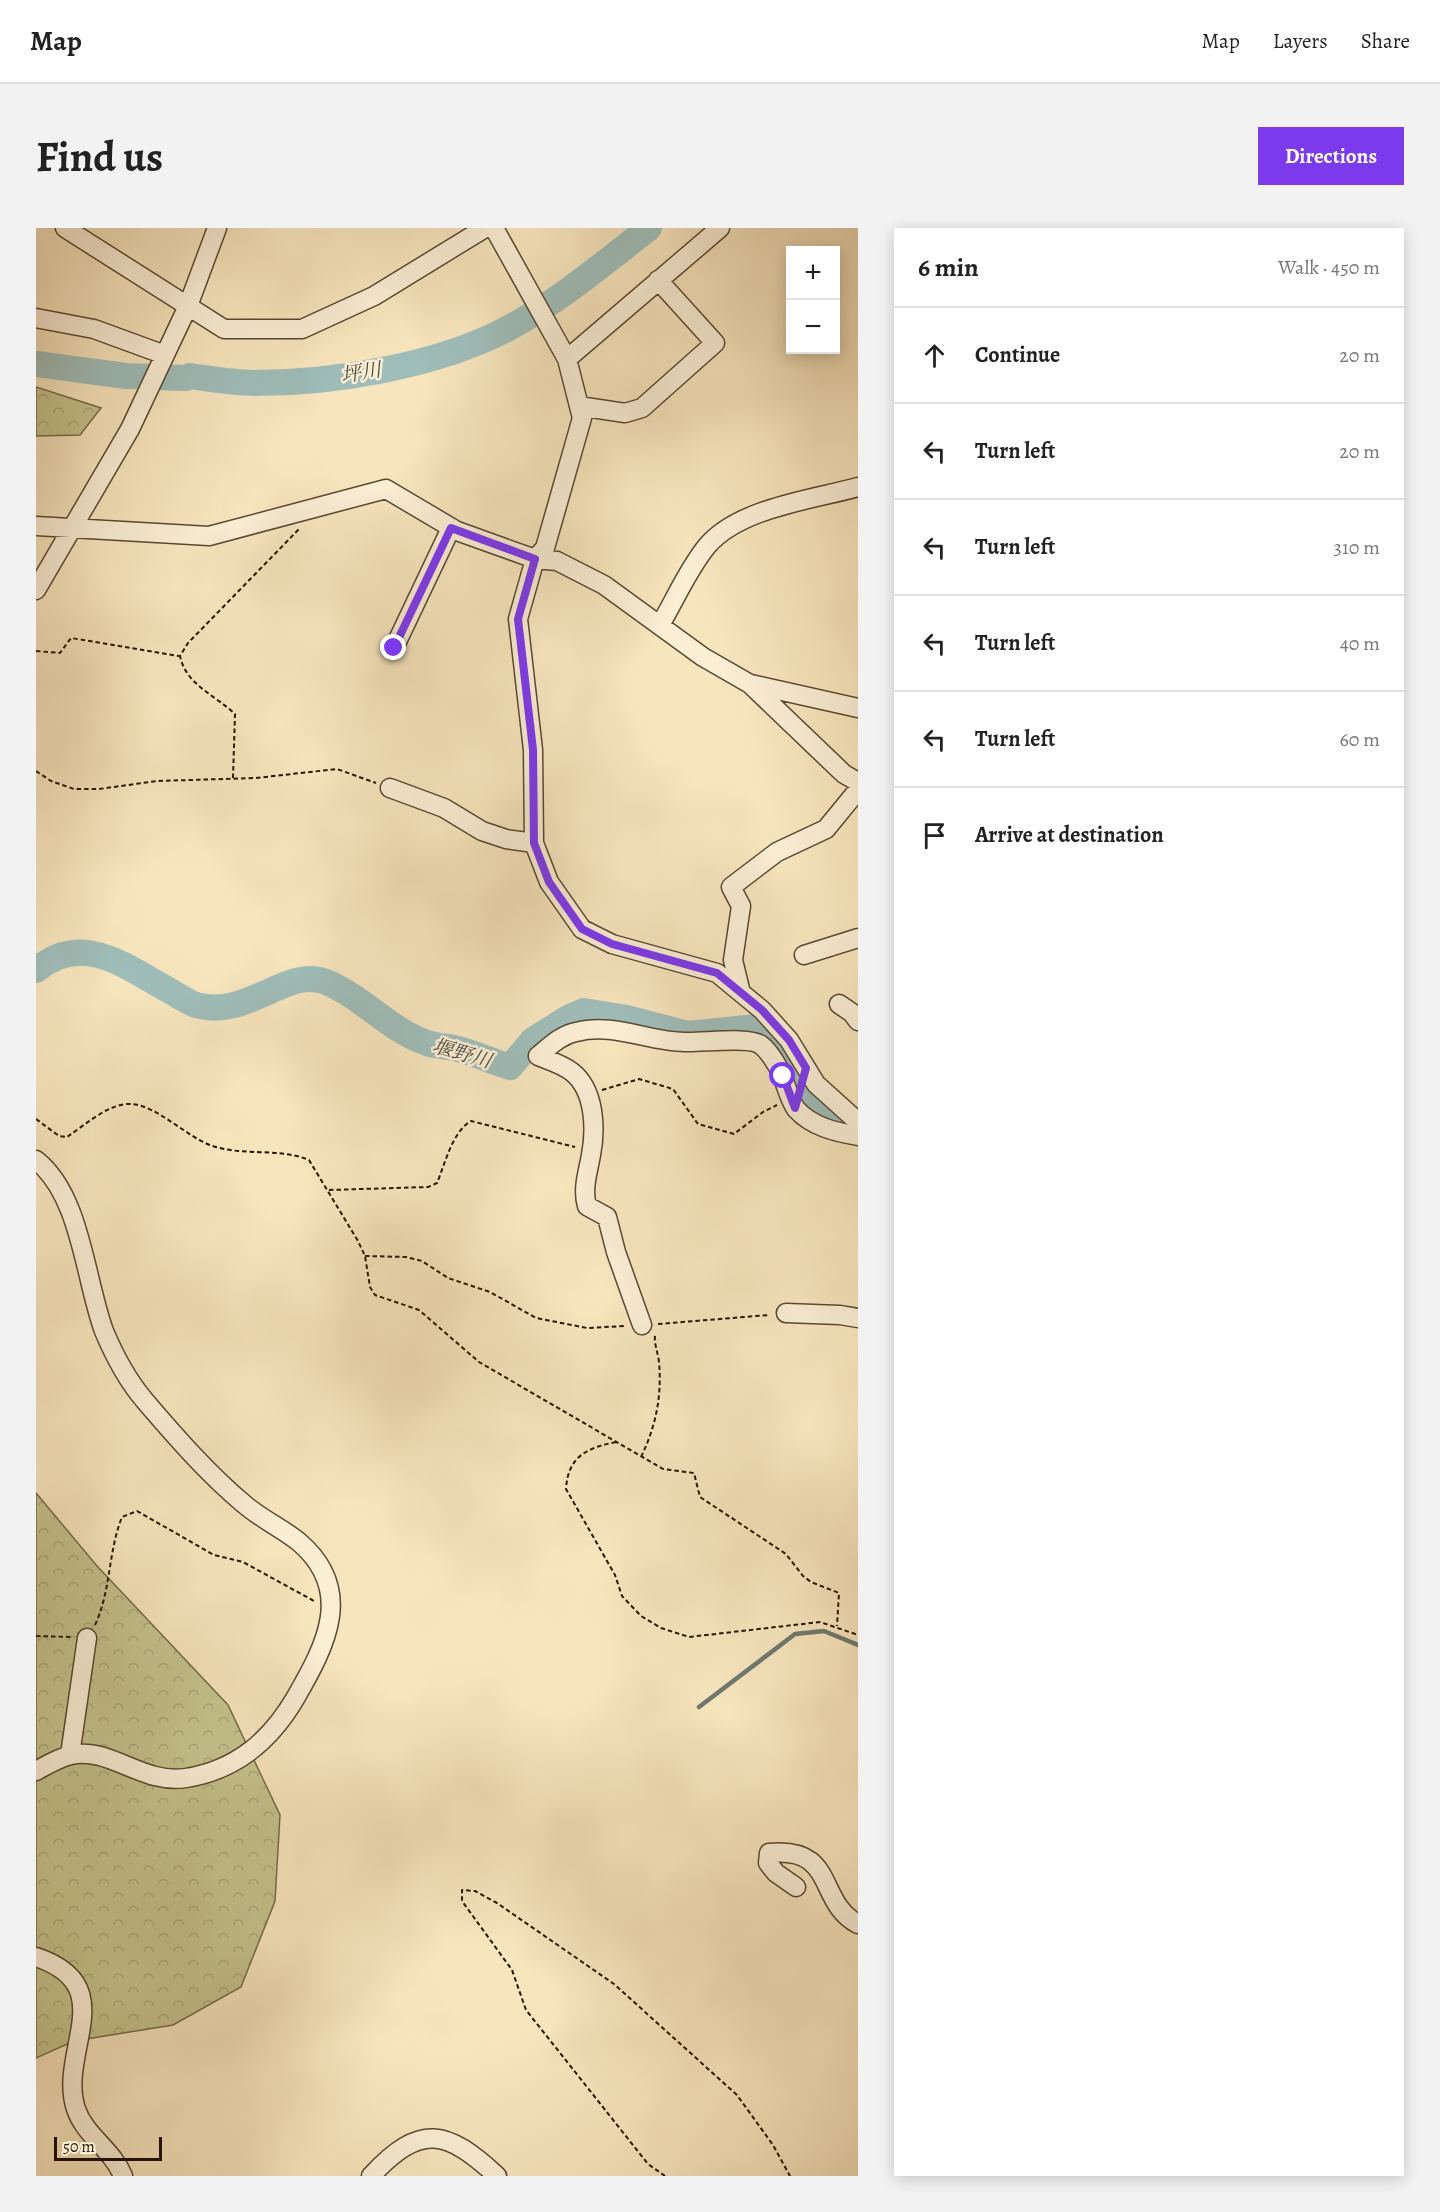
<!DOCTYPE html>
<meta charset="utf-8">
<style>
:root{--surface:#fff;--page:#f2f2f2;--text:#222;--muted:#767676;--line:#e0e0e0;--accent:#7c3aed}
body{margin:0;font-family:Alegreya,"Noto Serif JP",serif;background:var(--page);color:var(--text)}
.controls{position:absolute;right:18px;top:18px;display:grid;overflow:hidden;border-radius:0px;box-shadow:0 3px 15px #0003}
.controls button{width:54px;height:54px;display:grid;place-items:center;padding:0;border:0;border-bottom:2px solid var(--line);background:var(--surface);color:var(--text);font:30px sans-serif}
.scale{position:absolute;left:18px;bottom:15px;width:108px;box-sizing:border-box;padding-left:6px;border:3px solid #261400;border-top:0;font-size:16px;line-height:21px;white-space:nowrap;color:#261400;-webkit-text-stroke:4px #faeed5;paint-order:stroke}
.stop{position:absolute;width:18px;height:18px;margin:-14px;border:4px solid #7c3aed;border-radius:50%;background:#fff}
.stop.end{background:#7c3aed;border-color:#fff;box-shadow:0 2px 6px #0008}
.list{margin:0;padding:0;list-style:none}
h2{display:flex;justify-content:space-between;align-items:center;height:78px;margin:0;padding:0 24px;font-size:26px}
h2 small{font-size:20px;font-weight:400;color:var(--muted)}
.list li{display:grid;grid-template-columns:39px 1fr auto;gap:18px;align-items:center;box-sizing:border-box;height:96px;padding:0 24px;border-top:2px solid var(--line)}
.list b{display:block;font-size:22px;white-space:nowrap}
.list em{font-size:20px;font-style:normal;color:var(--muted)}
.icon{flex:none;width:33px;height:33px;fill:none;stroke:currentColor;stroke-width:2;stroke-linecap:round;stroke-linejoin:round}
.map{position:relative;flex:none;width:822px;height:1948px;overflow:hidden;border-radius:0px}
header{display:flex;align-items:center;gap:36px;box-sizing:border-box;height:84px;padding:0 30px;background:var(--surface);border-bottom:2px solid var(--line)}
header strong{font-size:28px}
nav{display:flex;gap:33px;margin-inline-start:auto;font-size:21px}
.intro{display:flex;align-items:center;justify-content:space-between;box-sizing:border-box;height:144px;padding:0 36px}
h1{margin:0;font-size:42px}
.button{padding:15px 27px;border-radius:0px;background:var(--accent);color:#fff;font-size:21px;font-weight:700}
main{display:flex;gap:36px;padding:0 36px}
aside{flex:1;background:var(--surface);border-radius:0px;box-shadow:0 3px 15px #0003}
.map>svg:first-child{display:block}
.forest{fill:url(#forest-crowns);stroke:#756b46;stroke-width:1.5}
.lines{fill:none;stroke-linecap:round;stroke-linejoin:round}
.stream{stroke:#6f796f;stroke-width:4.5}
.river{stroke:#9fbdb9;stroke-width:26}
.minor-casing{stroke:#5a4830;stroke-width:21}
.path{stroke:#261400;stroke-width:2;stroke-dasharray:4.5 3;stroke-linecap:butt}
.minor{stroke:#faeed5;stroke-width:18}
.route{stroke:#7c3aed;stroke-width:8}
.labels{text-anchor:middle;stroke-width:5;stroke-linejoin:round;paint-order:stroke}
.water-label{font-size:20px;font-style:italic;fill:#504f41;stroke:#faeed5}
</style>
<header>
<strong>Map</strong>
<nav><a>Map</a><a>Layers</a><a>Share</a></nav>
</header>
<div class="intro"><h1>Find us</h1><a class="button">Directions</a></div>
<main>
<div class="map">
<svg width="822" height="1948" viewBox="0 0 822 1948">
<defs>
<pattern id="forest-crowns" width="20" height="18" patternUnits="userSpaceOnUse" patternTransform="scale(1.5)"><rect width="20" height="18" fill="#c4c28c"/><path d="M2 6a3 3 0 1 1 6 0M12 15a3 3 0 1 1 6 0" fill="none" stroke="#a8a677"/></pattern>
</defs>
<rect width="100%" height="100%" fill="#f7e5be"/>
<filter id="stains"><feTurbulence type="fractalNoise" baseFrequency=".00333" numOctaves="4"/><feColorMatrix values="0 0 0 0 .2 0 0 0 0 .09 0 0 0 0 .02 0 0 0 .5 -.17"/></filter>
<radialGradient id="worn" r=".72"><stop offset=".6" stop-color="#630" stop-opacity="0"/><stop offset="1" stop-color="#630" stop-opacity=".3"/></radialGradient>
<path class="forest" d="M0,159L65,180L44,207L0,208Z
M0,1265L61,1338L192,1477L244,1587L239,1673L205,1759L137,1797L38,1813L0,1830Z"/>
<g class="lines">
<path class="stream" d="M663,1479L759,1406L788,1403L822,1417"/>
<path class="river" d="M0,136L90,148L150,150L154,148C175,151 197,155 218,155C297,155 401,138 471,101C522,74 568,35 613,0
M0,742C47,702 91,740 136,764C143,768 152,774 160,777C211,792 251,738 290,754C327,769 353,802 391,815C399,818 409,818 418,820C436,824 455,833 474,839L497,812L532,790L548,783L591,790L652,806L720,799C726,803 734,808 738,813C767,849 765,894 822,895"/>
<g class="minor-casing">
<path id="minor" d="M29,0L188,101H266L338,68L449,0
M458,0L531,131L546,190L509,320L499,331L482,391L497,522L498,615L513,654L546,701L576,716L681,745L726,782L753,812L780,856L822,894
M0,90L58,101L129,127
M531,131L684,0
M543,178L589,185L606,180L679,115L622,52
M0,298L173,308L350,261L421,303L499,331L521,333L568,357L667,429L714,456L808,546L822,554
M0,362L94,201L152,78L181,0
M624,397C639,372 652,341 671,318C703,280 775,272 822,259
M358,420L415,300
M715,456L822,480
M354,560L408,580L446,603L470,611L498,615
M768,727L822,710
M705,765L697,732L705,678L695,659L741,624L790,601L822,562
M803,776L816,785L822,793
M0,932C45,967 49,1052 68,1103C78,1127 92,1153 109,1173C139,1208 172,1246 208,1276C225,1291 246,1300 263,1314C319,1362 290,1417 260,1469C235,1512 201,1542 150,1550C107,1557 73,1518 35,1527C22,1530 11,1537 0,1543
M750,1085L804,1087L822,1090
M606,1097L580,1024L571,989L551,978C546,961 552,944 555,927C560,901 559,862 536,844C526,836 514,833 502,828C514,818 525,807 540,804C578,794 612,814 649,814C666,815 714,808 725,817C733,823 737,831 742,839C749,851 752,870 760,881C776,899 800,904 822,908
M34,1527L51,1410
M760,1659L740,1645L732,1635L733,1625C801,1618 780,1674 822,1696
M0,1729C87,1758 21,1824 40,1881C49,1908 76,1921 87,1948
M335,1948C385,1894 411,1902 461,1948"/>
</g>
<path class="path" d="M0,423L24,425L35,410L143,428
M0,543L15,553L38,561H63L121,553L220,550L301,541L340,555
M197,550L199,486C179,467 150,457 144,428L152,415L263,301
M566,862L603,851L637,861L662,896L698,906L727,884L741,877
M0,891L23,908L31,909C49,897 74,874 96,876C121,878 150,908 174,917C205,929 242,919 273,932L322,1013L329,1028L334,1059L339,1067L383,1082L443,1134L627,1241L658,1245L664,1269L750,1326L767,1348L775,1354L803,1365L801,1398
M293,962L392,959L401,955C409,936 416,904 435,893L539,919
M329,1028L370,1029L386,1033L412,1050L454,1064L500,1090L551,1100L589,1098
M622,1096L733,1087
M580,1214C551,1220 532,1228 530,1261L579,1347L586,1368L605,1388L625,1400L653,1409L784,1394L822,1407
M605,1229C620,1198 626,1168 623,1134C622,1124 618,1117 619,1107
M59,1397C75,1363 72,1324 86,1289L101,1283L178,1327L207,1334L278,1373
M0,1408L36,1409
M629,1948L612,1936L490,1782L476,1742L426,1673V1662L439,1663L461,1675L578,1756L701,1867L737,1917L754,1948"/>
<use href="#minor" class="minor"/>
</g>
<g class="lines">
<path class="route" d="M358,420L415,300L499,331L482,391L497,522L498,615L513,654L546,701L576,716L681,745L726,782L753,812L770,840L759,880L747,848"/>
</g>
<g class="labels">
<g class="water-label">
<text transform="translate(325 144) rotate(-9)" y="7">坪川</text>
<text transform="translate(426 825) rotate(16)" y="7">堰野川</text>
</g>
</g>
<rect width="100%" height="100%" filter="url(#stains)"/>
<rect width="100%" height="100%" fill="url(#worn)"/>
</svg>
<div class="controls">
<button>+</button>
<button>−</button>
</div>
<div class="scale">50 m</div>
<div class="stop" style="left:747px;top:848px"></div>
<div class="stop end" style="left:358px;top:420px"></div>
</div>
<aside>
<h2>6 min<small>Walk · 450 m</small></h2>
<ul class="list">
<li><svg class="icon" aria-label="ahead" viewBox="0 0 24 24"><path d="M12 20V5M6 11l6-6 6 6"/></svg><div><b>Continue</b></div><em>20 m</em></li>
<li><svg class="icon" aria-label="left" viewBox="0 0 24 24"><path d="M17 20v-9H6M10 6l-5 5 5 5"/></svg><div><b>Turn left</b></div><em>20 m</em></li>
<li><svg class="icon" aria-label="left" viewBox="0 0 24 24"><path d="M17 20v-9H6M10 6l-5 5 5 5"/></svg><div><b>Turn left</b></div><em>310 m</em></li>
<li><svg class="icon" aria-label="left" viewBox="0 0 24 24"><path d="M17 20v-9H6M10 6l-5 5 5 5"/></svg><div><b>Turn left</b></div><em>40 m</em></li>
<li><svg class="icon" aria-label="left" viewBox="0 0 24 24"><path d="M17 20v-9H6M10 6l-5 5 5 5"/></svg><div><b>Turn left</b></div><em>60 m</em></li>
<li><svg class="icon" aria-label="arrive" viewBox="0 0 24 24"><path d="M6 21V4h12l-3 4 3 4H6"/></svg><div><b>Arrive at destination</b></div></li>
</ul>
</aside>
</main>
